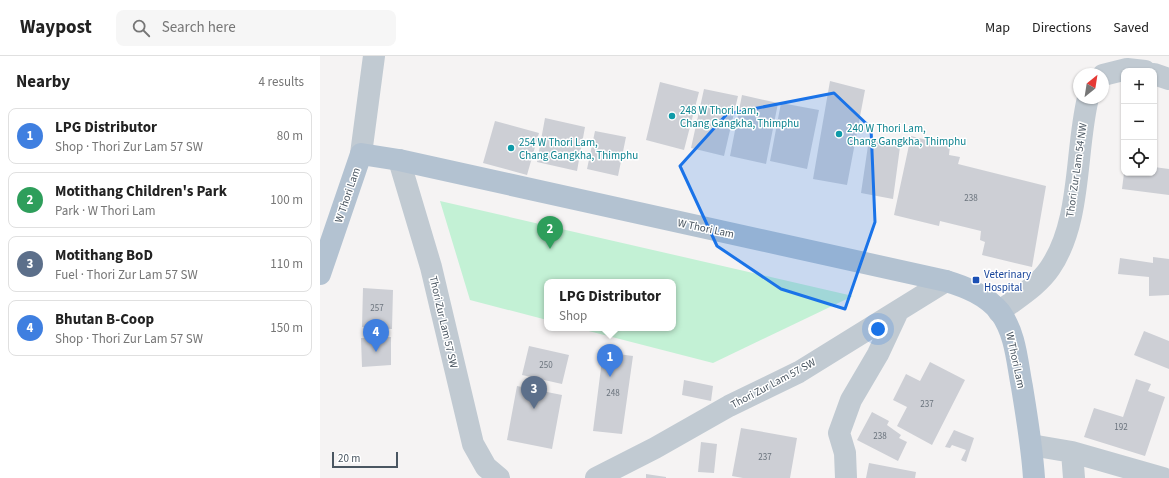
<!DOCTYPE html>
<meta charset="utf-8">
<style>
:root{--surface:#fff;--page:#f6f6f6;--text:#222;--muted:#767676;--line:#e0e0e0;--accent:#1a73e8}
body{margin:0;font-family:"Source Sans 3",sans-serif;background:var(--page);color:var(--text)}
.controls{position:absolute;right:12px;top:12px;display:grid;overflow:hidden;border-radius:8px;box-shadow:0 1px 3px #0004}
.controls button{width:36px;height:36px;display:grid;place-items:center;padding:0;border:0;border-bottom:1px solid var(--line);background:var(--surface);color:var(--text);font:20px sans-serif}
.compass{position:absolute;left:753px;top:12px;width:36px;height:36px;border-radius:50%;background:var(--surface);box-shadow:0 1px 3px #0004;rotate:30deg}
.scale{position:absolute;left:12px;bottom:10px;width:66px;box-sizing:border-box;padding-left:4px;border:2px solid #4a5661;border-top:0;font-size:11px;line-height:14px;white-space:nowrap;color:#4a5661;-webkit-text-stroke:3px #fff;paint-order:stroke}
.you{position:absolute;left:558px;top:273px;width:14px;height:14px;margin:-10px;border:3px solid #fff;border-radius:50%;background:#1a73e8;box-shadow:0 0 0 6px #1a73e833}
.badge{display:grid;place-items:center;width:26px;height:26px;border-radius:50%;background:var(--accent);color:#fff;font-size:13px;font-weight:700}
.pin{position:absolute;translate:-50% -33px;filter:drop-shadow(0 1px 2px #0008)}
.pin::after{content:'';position:absolute;top:21px;width:14px;height:12px;background:inherit;clip-path:polygon(0 0,100% 0,50% 100%)}
.popup{position:absolute;left:224px;top:223px;width:132px;height:52px;box-sizing:border-box;display:grid;place-content:center;border-radius:8px;background:var(--surface);filter:drop-shadow(0 1px 3px #0005);font-size:13px;white-space:nowrap;color:var(--muted)}
.popup b{font-size:15px;color:var(--text)}
.popup::after{content:'';position:absolute;left:50%;top:100%;margin-left:-8px;border:8px solid transparent;border-top-color:var(--surface)}
.list{margin:0;padding:0;list-style:none}
h2{display:flex;justify-content:space-between;align-items:center;height:52px;margin:0;padding:0 16px;font-size:17px}
h2 small{font-size:13px;font-weight:400;color:var(--muted)}
.list li{display:grid;grid-template-columns:26px 1fr auto;gap:12px;align-items:center;box-sizing:border-box;height:56px;margin:0 8px 8px;padding:0 8px;border:1px solid var(--line);border-radius:8px}
.list b{display:block;font-size:15px;white-space:nowrap}
.list p{margin:0;font-size:13px;white-space:nowrap;color:var(--muted)}
.list em{font-size:13px;font-style:normal;color:var(--muted)}
.icon{flex:none;width:22px;height:22px;fill:none;stroke:currentColor;stroke-width:2;stroke-linecap:round;stroke-linejoin:round}
.map{position:relative;flex:none;width:849px;height:422px;overflow:hidden}
header{display:flex;align-items:center;gap:24px;box-sizing:border-box;height:56px;padding:0 20px;background:var(--surface);border-bottom:1px solid var(--line)}
header strong{font-size:19px}
nav{display:flex;gap:22px;margin-inline-start:auto;font-size:14px}
.search{width:280px;height:36px;background:var(--page);display:flex;align-items:center;gap:10px;box-sizing:border-box;padding:0 14px;border-radius:8px;color:var(--muted);font-size:15px}
main{display:flex}
aside{flex:1;background:var(--surface)}
.map>svg:first-child{display:block}
.green{fill:#c3f1d5}
.building{fill:#cdcfd5}
.lines{fill:none;stroke-linecap:round;stroke-linejoin:round}
.minor{stroke:#c1cad2;stroke-width:22}
.major{stroke:#b3c2d1;stroke-width:22}
.marked{fill:#1a73e8;fill-opacity:0.2;stroke:#1a73e8;stroke-width:3;stroke-linejoin:round}
.culture-dot{fill:#0f9aa8;stroke:#fff;stroke-width:1.5}
.transit-dot{fill:#1a4fb4;stroke:#fff;stroke-width:1.5}
.labels{text-anchor:middle;stroke-width:3;stroke-linejoin:round;paint-order:stroke}
.number-label{font-size:9px;fill:#6b747e}
.culture-label{font-size:11px;fill:#0d838f;stroke:#fff;text-anchor:start}
.street-label{font-size:11px;fill:#4a5661;stroke:#fff}
.transit-label{font-size:11px;fill:#164399;stroke:#fff;text-anchor:start}
</style>
<header>
<strong>Waypost</strong>
<div class="search"><svg class="icon" aria-label="search" viewBox="0 0 24 24"><circle cx="10" cy="10" r="6"/><path d="M15 15l6 6"/></svg>Search here</div>
<nav><a>Map</a><a>Directions</a><a>Saved</a></nav>
</header>
<main>
<aside>
<h2>Nearby<small>4 results</small></h2>
<ul class="list">
<li><span class="badge" style="background:#3f7fe0">1</span><div><b>LPG Distributor</b><p>Shop · Thori Zur Lam 57 SW</p></div><em>80 m</em></li>
<li><span class="badge" style="background:#2e9e5b">2</span><div><b>Motithang Children's Park</b><p>Park · W Thori Lam</p></div><em>100 m</em></li>
<li><span class="badge" style="background:#5c6f8a">3</span><div><b>Motithang BoD</b><p>Fuel · Thori Zur Lam 57 SW</p></div><em>110 m</em></li>
<li><span class="badge" style="background:#3f7fe0">4</span><div><b>Bhutan B-Coop</b><p>Shop · Thori Zur Lam 57 SW</p></div><em>150 m</em></li>
</ul>
</aside>
<div class="map">
<svg width="849" height="422" viewBox="0 0 849 422">
<rect width="100%" height="100%" fill="#f5f3f3"/>
<path class="green" d="M120,145L533,240L393,307L257,272H353V226H227V264L150,244Z"/>
<path class="building" d="M510,25L545,34L527,129L493,123Z
M340,26L379,36L364,94L326,84Z
M384,33L418,40L404,100L371,92Z
M422,39L458,47L446,108L410,100Z
M461,47L499,54L487,113L450,105Z
M225,62L265,71L257,115L217,106Z
M175,65L219,77L207,119L163,107Z
M275,75L306,81L298,120L267,113Z
M591,80L630,90L629,99L640,101L638,108L726,130L712,211L662,199L665,186L660,184L661,175L620,165L619,170L574,159Z
M549,83L580,91L573,143L541,137Z
M834,111L849,113V139L802,133L804,117H834Z
M833,201L849,203V239L829,240V221L798,218L800,202L833,207Z
M43,232L73,234L72,273L42,271Z
M824,275L849,285V313L814,299Z
M71,281V309L42,311L41,282Z
M209,290L249,299L242,328L202,319Z
M283,296L313,300L302,378L273,375Z
M610,306L645,324L612,389L577,370L587,351L573,344L586,318L600,325Z
M816,323L831,328L828,335L845,341L825,400L764,381L774,352L803,361Z
M364,324L393,330L391,345L362,339Z
M197,330L242,339L232,393L187,384Z
M552,356L569,365L567,369L581,379L579,382L587,386L578,405L537,384Z
M421,372L477,382L470,422H423L412,420Z
M634,374L654,382L646,406L641,404L646,394L632,389L630,392L625,391Z
M381,386L397,388L394,417L378,416Z
M549,407L596,416L595,422H546Z
M326,418L346,421V422H326Z"/>
<g class="lines">
<path class="minor" d="M834,18L849,23
M783,19L807,13L825,15
M41,98L54,0
M79,104L111,211L153,388L166,411L179,422
M679,256C697,242 718,230 730,212C762,165 755,95 768,42
M711,389L752,396L843,422
M752,396L754,422
M276,422L335,392L409,350L479,316L626,225
M526,422L525,397L519,377L531,344L558,298L578,255"/>
<path class="major" d="M0,218L41,98L79,104L626,225C646,231 666,239 680,256C696,278 697,306 702,331C707,362 712,391 714,422"/>
</g>
<path class="marked" d="M514,37L551,72L555,166L525,253L461,233L397,190L360,110L407,58Z"/>
<g class="culture-dot">
<circle cx="352" cy="60" r="4"/>
<circle cx="519" cy="78" r="4"/>
<circle cx="191" cy="92" r="4"/>
</g>
<rect class="transit-dot" x="652" y="220" width="8" height="8" rx="2"/>
<g class="labels">
<g class="number-label">
<text x="651" y="145">238</text>
<text x="57" y="255">257</text>
<text x="226" y="312">250</text>
<text x="293" y="340">248</text>
<text x="607" y="351">237</text>
<text x="801" y="374">192</text>
<text x="560" y="383">238</text>
<text x="445" y="404">237</text>
</g>
<g class="culture-label">
<text x="360" y="58">248 W Thori Lam,<tspan x="360" dy="13">Chang Gangkha, Thimphu</tspan></text>
<text x="527" y="76">240 W Thori Lam,<tspan x="527" dy="13">Chang Gangkha, Thimphu</tspan></text>
<text x="199" y="90">254 W Thori Lam,<tspan x="199" dy="13">Chang Gangkha, Thimphu</tspan></text>
</g>
<g class="street-label">
<text transform="translate(756 114) rotate(-82)" y="4">Thori Zur Lam 54 NW</text>
<text transform="translate(27 139) rotate(-71)" y="4">W Thori Lam</text>
<text transform="translate(386 172) rotate(12)" y="4">W Thori Lam</text>
<text transform="translate(124 266) rotate(77)" y="4">Thori Zur Lam 57 SW</text>
<text transform="translate(696 304) rotate(78)" y="4">W Thori Lam</text>
<text transform="translate(453 327) rotate(-28)" y="4">Thori Zur Lam 57 SW</text>
</g>
<g class="transit-label">
<text x="664" y="222">Veterinary<tspan x="664" dy="13">Hospital</tspan></text>
</g>
</g>
</svg>
<div class="controls">
<button>+</button>
<button>−</button>
<button><svg class="icon" aria-label="locate" viewBox="0 0 24 24"><circle cx="12" cy="12" r="6"/><path d="M12 2v4M12 18v4M2 12h4M18 12h4"/></svg></button>
</div>
<svg class="compass" viewBox="-18 -18 36 36"><path d="M0-13l5 13h-10z" fill="#e53935"/><path d="M0 13l5-13h-10z" fill="#767676"/></svg>
<div class="scale">20 m</div>
<div class="you"></div>
<div class="pin badge" style="left:290px;top:321px;background:#3f7fe0">1</div>
<div class="popup"><b>LPG Distributor</b>Shop</div>
<div class="pin badge" style="left:230px;top:193px;background:#2e9e5b">2</div>
<div class="pin badge" style="left:214px;top:353px;background:#5c6f8a">3</div>
<div class="pin badge" style="left:56px;top:296px;background:#3f7fe0">4</div>
</div>
</main>
